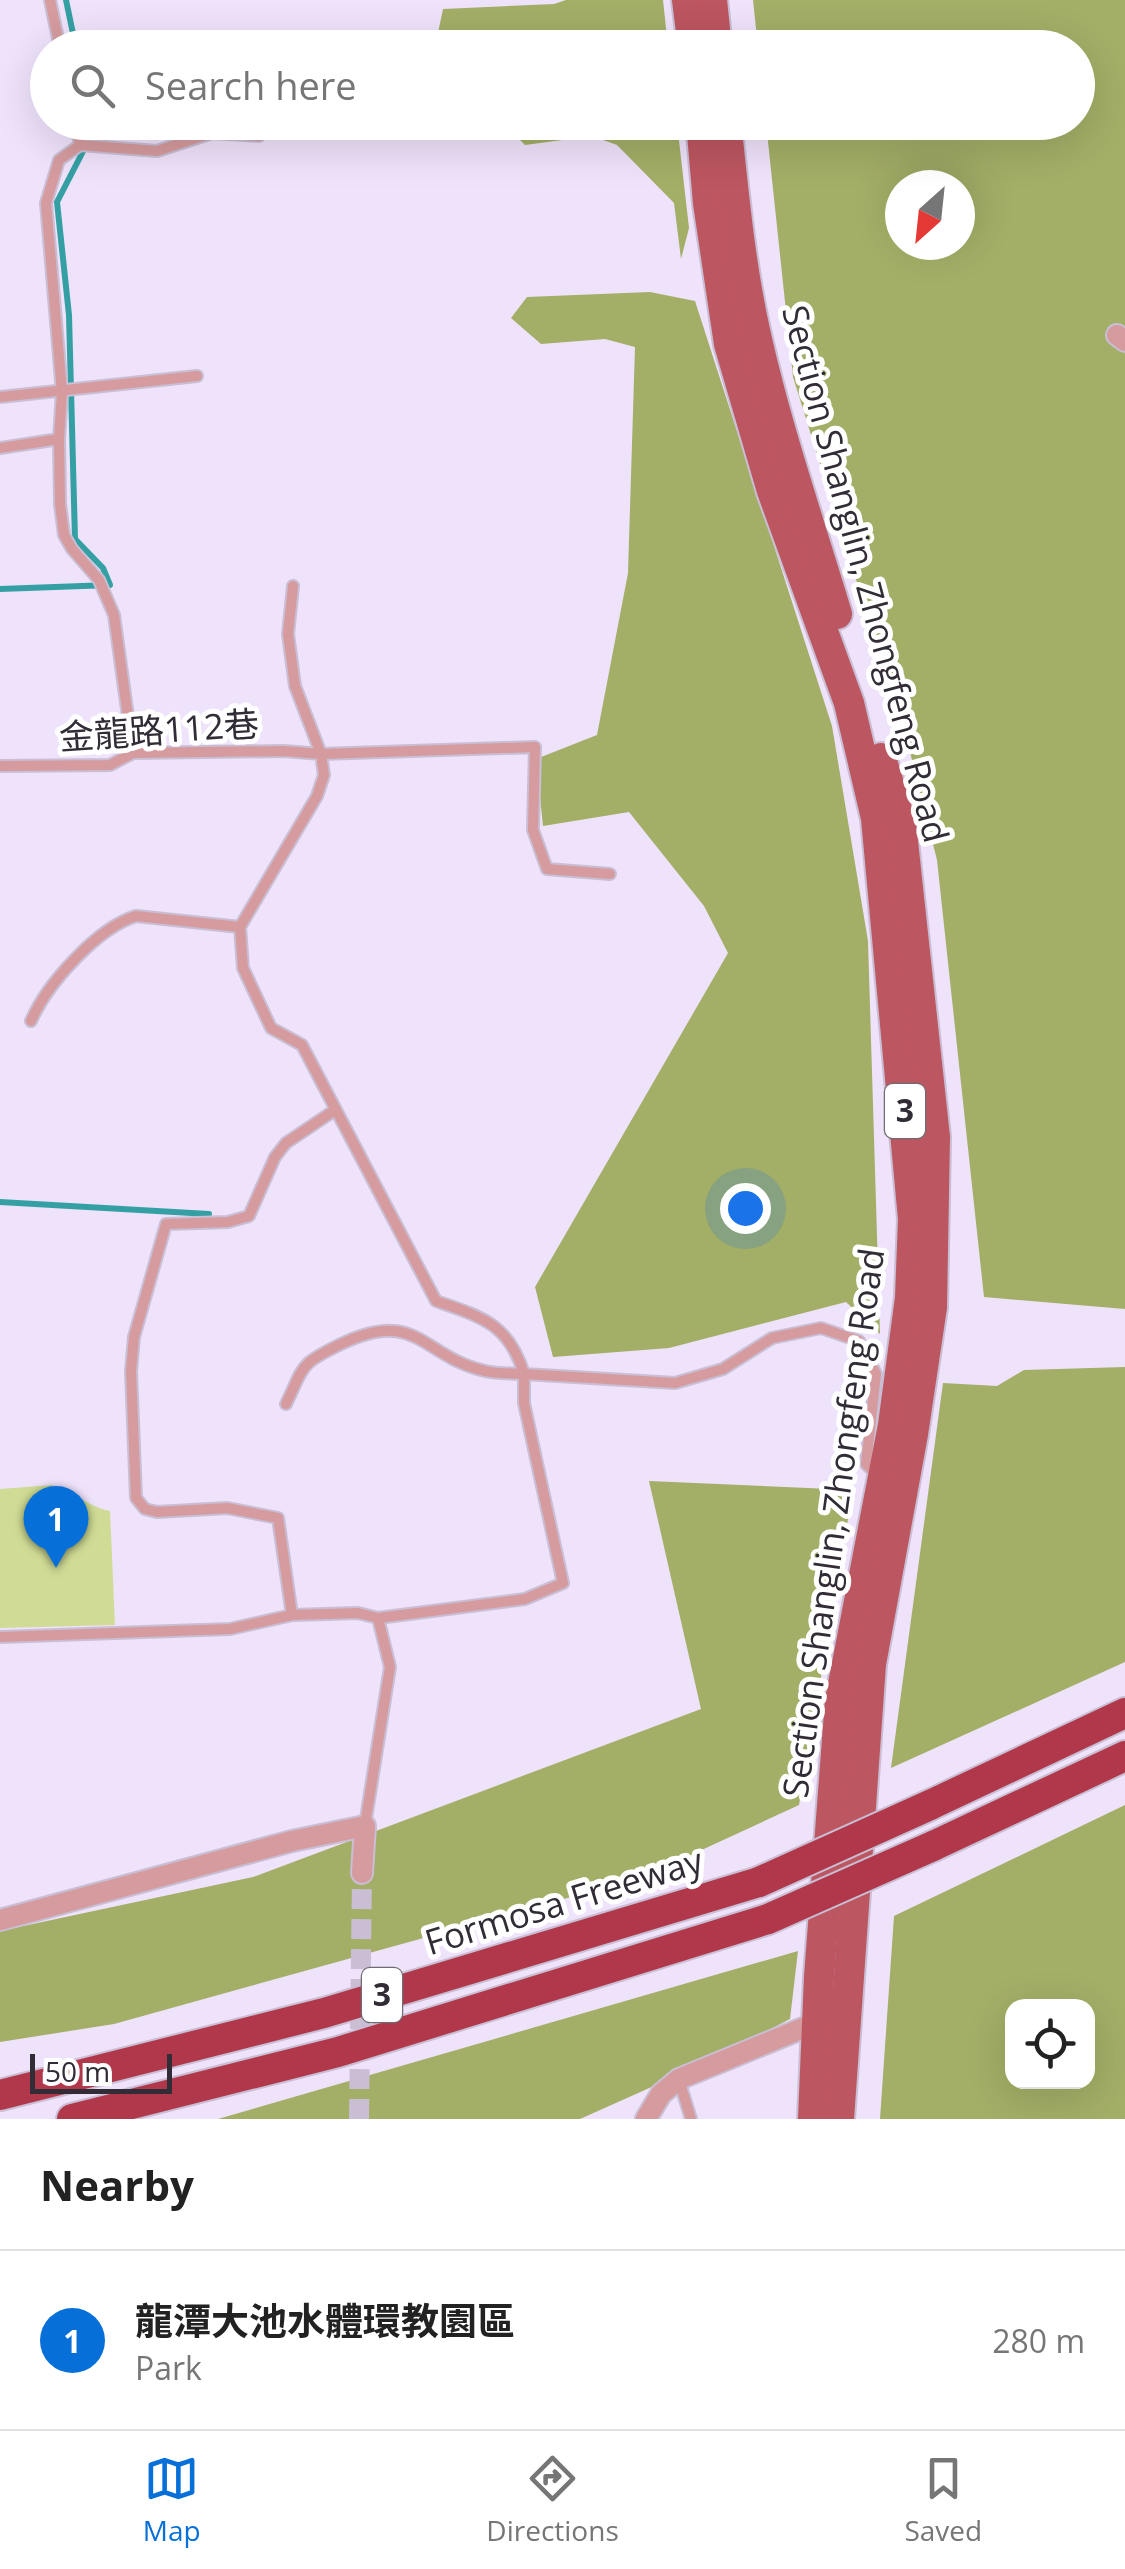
<!DOCTYPE html>
<html lang="en">
<head>
<meta charset="utf-8">
<style>
  :root { --surface:#fff; --page:#f2f2f2; --text:#222; --muted:#767676; --line:#e0e0e0; --accent:#0670d8 }
  body { margin:0; font-family:"Open Sans","Noto Sans TC",sans-serif; background:var(--page); color:var(--text) }
  .controls { position:absolute; right:30px; bottom:30px; display:grid; overflow:hidden; border-radius:20px; box-shadow:0 10px 40px #0002 }
  .controls button { width:90px; height:90px; display:grid; place-items:center; padding:0; border:0; border-bottom:2px solid var(--line); background:var(--surface); color:var(--text); font:50px sans-serif }
  .compass { position:absolute; left:885px; top:170px; width:90px; height:90px; border-radius:50%; background:var(--surface); box-shadow:0 10px 40px #0002; rotate:207deg }
  .scale { position:absolute; left:30px; bottom:25px; width:142px; box-sizing:border-box; padding-left:10px; border:5px solid #312c35; border-top:0; font-size:28px; line-height:35px; white-space:nowrap; color:#312c35; -webkit-text-stroke:8px #fff; paint-order:stroke }
  .you { position:absolute; left:745px; top:1208px; width:35px; height:35px; margin:-25px; border:8px solid #fff; border-radius:50%; background:#1a73e8; box-shadow:0 0 0 15px #1a73e833 }
  .badge { display:grid; place-items:center; width:65px; height:65px; border-radius:50%; background:var(--accent); color:#fff; font-size:32px; font-weight:700 }
  .pin { position:absolute; translate:-50% -82px; filter:drop-shadow(0 2px 5px #0008) }
  .pin::after { content:''; position:absolute; top:52px; width:35px; height:30px; background:inherit; clip-path:polygon(0 0,100% 0,50% 100%) }
  .list { margin:0; padding:0; list-style:none }
  h2 { display:flex; justify-content:space-between; align-items:center; height:130px; margin:0; padding:0 40px; font-size:42px }
  h2 small { font-size:32px; font-weight:400; color:var(--muted) }
  .list li { display:grid; grid-template-columns:65px 1fr auto; gap:30px; align-items:center; box-sizing:border-box; height:180px; padding:0 40px; border-top:2px solid var(--line) }
  .list b { display:block; font-size:38px; white-space:nowrap }
  .list p { margin:0; font-size:32px; white-space:nowrap; color:var(--muted) }
  .list em { font-size:32px; font-style:normal; color:var(--muted) }
  .icon { flex:none; width:55px; height:55px; fill:none; stroke:currentColor; stroke-width:2; stroke-linecap:round; stroke-linejoin:round }
  .map { position:relative; flex:none; width:1125px; height:2119px; overflow:hidden }
  .search { position:absolute; background:var(--surface); box-shadow:0 10px 40px #0002; left:30px; right:30px; top:30px; height:110px; display:flex; align-items:center; gap:25px; box-sizing:border-box; padding:0 35px; border-radius:55px; color:var(--muted); font-size:38px }
  .sheet { height:310px; background:var(--surface) }
  nav { display:flex; justify-content:space-around; align-items:center; box-sizing:border-box; height:140px; border-top:2px solid var(--line); background:var(--surface); font-size:28px; color:var(--muted) }
  nav a { display:grid; justify-items:center; gap:5px }
  nav .on { color:var(--accent) }
  .map>svg:first-child { display:block }
  .green { fill:#d0dc95 }
  .forest { fill:#a3ae67; fill-rule:evenodd }
  .lines { fill:none; stroke-linecap:round; stroke-linejoin:round }
  .stream { stroke:#34a0a4; stroke-width:6 }
  .minor-tunnel { stroke:#c9bed3; stroke-width:20; stroke-dasharray:20 10; stroke-linecap:butt }
  .service-casing { stroke:#c9bed3; stroke-width:14 }
  .minor-casing { stroke:#c9bed3; stroke-width:24 }
  .primary-casing { stroke:#c9bed3; stroke-width:34 }
  .motorway-casing { stroke:#c9bed3; stroke-width:34 }
  .service { stroke:#d59b9e; stroke-width:10 }
  .minor { stroke:#d59b9e; stroke-width:20 }
  .primary { stroke:#bc5660; stroke-width:30 }
  .motorway { stroke:#b1384a; stroke-width:30 }
  .motorway-bridge-casing { stroke:#c9bed3; stroke-width:34; stroke-linecap:butt }
  .motorway-bridge { stroke:#b1384a; stroke-width:30 }
  .labels { text-anchor:middle; stroke-width:10; stroke-linejoin:round; paint-order:stroke }
  .shield { fill:#fff; stroke:#6f6b72; stroke-width:2.5 }
  .shield-label { font-size:32px; font-weight:bold; fill:#312c35 }
  .street-label { font-size:35px; fill:#312c35; stroke:#fff }
</style>
</head>
<body>
<div class="map">
<svg width="1125" height="2119" viewBox="0 0 1125 2119">
  <rect width="100%" height="100%" fill="#efe2fb"/>
  <!-- green -->
  <path class="green" d="M 51,1485 C 75,1491 86,1506 110,1511 L 115,1625 L 0,1628 L 0,1489 Z"/>
  <!-- forest -->
  <g class="forest">
    <polygon points="566,0 663,0 668,47 435,47 443,9 554,4"/>
    <path d="M 753,0 L 1125,0 L 1125,1309 L 984,1297 L 937,860 L 911,756 L 793,377 L 766,123 L 1078,122 L 1078,48 L 758,47 ZM 900,185 L 960,185 L 960,245 L 900,245 Z"/>
    <polygon points="503,123 677,123 689,228 681,259 674,203 617,145 592,136 525,145"/>
    <polygon points="650,292 695,301 832,726 868,941 880,1334 846,1302 669,1348 553,1357 535,1287 728,953 704,906 629,812 543,826 536,759 597,735 628,573 635,347 605,339 541,344 511,318 527,297"/>
    <polygon points="1125,1367 1125,1662 891,1768 943,1383 997,1386 1024,1370"/>
    <polygon points="649,1481 853,1490 799,1805 643,1877 114,2024 0,2042 0,1931 253,1877 701,1709"/>
    <path d="M 1125,1805 L 1125,2119 L 880,2119 L 894,1916 ZM 1012,2006 L 1088,2006 L 1088,2082 L 1012,2082 Z"/>
    <polygon points="798,1951 790,2019 703,2064 580,2119 218,2119"/>
  </g>
  <g class="lines">
    <!-- stream -->
    <g class="stream">
      <polyline points="66,0 76,48"/>
      <polyline points="0,589 110,585 103,568 75,539 69,315 57,202 94,130 92,122"/>
      <polyline points="0,1202 209,1214"/>
    </g>
    <!-- minor-tunnel -->
    <polyline class="minor-tunnel" points="359,2119 362,1873"/>
    <!-- service casing -->
    <g class="service-casing">
      <g id="service">
        <polyline points="50,0 60,48"/>
        <polyline points="75,122 80,145 59,160 46,203 62,392 59,439 60,504 64,535 72,549 99,580 114,615 133,753"/>
        <polyline points="80,145 157,151 212,133 259,136"/>
        <polyline points="0,397 197,376"/>
        <polyline points="0,448 59,439"/>
        <polyline points="293,586 288,634 295,686 321,754 535,747 533,830 547,869 610,874"/>
        <path d="M 0,766 L 110,765 L 133,753 L 284,751 L 321,754 L 324,775 L 317,796 L 240,927 L 243,968 L 271,1028 L 302,1045 L 436,1301 C 482,1317 509,1324 524,1374 L 675,1383 L 723,1369 L 772,1338 L 821,1328 L 859,1341 L 876,1374 L 866,1464 L 876,1474"/>
        <path d="M 31,1021 C 47,984 97,928 136,916 L 240,927"/>
        <polyline points="292,1615 278,1518 227,1508 157,1512 145,1509 136,1498 131,1371 134,1337 166,1224 228,1222 249,1216 275,1157 286,1143 335,1110"/>
        <path d="M 0,1637 L 230,1629 L 292,1615 L 358,1613 L 378,1618 L 525,1599 L 563,1583 L 524,1403 L 524,1374 C 511,1373 497,1374 485,1371 C 422,1357 418,1307 341,1344 C 300,1364 305,1364 286,1404"/>
        <polyline points="365,1825 390,1667 378,1618"/>
        <polyline points="679,2080 691,2119"/>
      </g>
    </g>
    <!-- minor casing -->
    <g class="minor-casing">
      <g id="minor">
        <polyline points="1117,335 1125,341"/>
        <polyline points="0,1920 292,1841 365,1826 362,1873"/>
        <polyline points="646,2119 661,2094 679,2079 818,2022"/>
      </g>
    </g>
    <!-- primary casing -->
    <g class="primary-casing">
      <g id="primary">
        <polyline points="687,0 693,48"/>
        <polyline points="712,0 717,48"/>
        <polyline points="701,122 708,203 729,344 772,491 849,703 876,818 913,1219 910,1298 893,1425 840,1700 819,1977 813,2119"/>
        <path d="M 726,122 C 734,193 740,265 756,335 C 777,429 809,521 837,614"/>
        <polyline points="839,2119 871,1664 913,1434 932,1307 935,1137 901,823 881,758"/>
      </g>
    </g>
    <!-- motorway casing -->
    <g class="motorway-casing">
      <g id="motorway">
        <polyline points="930,1805 1125,1713"/>
        <polyline points="933,1846 1125,1756"/>
        <polyline points="0,2095 324,2013 759,1882"/>
        <polyline points="72,2119 338,2052 768,1919"/>
      </g>
    </g>
    <!-- service -->
    <use href="#service" class="service"/>
    <!-- minor -->
    <use href="#minor" class="minor"/>
    <!-- primary -->
    <use href="#primary" class="primary"/>
    <!-- motorway -->
    <use href="#motorway" class="motorway"/>
    <!-- motorway-bridge casing -->
    <g class="motorway-bridge-casing">
      <g id="motorway-bridge">
        <polyline points="759,1882 930,1805"/>
        <polyline points="768,1919 933,1846"/>
      </g>
    </g>
    <!-- motorway-bridge -->
    <use href="#motorway-bridge" class="motorway-bridge"/>
  </g>
  <g class="labels">
    <!-- shield labels -->
    <g class="shield">
      <rect x="885" y="1084" width="40" height="54" rx="8"/>
      <rect x="362" y="1968" width="40" height="54" rx="8"/>
    </g>
    <g class="shield-label">
      <text x="905" y="1122">3</text>
      <text x="382" y="2006">3</text>
    </g>
    <!-- street labels -->
    <g class="street-label">
      <text transform="translate(865 574) rotate(75)" y="12">Section Shanglin, Zhongfeng Road</text>
      <text transform="translate(159 731) rotate(-4)" y="12">金龍路112巷</text>
      <text transform="translate(834 1523) rotate(-82)" y="12">Section Shanglin, Zhongfeng Road</text>
      <text transform="translate(564 1902) rotate(-17)" y="12">Formosa Freeway</text>
    </g>
  </g>
</svg>
<div class="controls">
<button><svg class="icon" aria-label="locate" viewBox="0 0 24 24"><circle cx="12" cy="12" r="6"/><path d="M12 2v4M12 18v4M2 12h4M18 12h4"/></svg></button>
</div>
<svg class="compass" viewBox="-18 -18 36 36"><path d="M0-13l5 13h-10z" fill="#e53935"/><path d="M0 13l5-13h-10z" fill="#767676"/></svg>
<div class="scale">50 m</div>
<div class="you"></div>
<div class="pin badge" style="left:56px;top:1568px">1</div>
<div class="search"><svg class="icon" aria-label="search" viewBox="0 0 24 24"><circle cx="10" cy="10" r="6"/><path d="M15 15l6 6"/></svg>Search here</div>
</div>
<section class="sheet">
<h2>Nearby<small></small></h2>
<ul class="list">
<li><span class="badge">1</span><div><b>龍潭大池水體環教園區</b><p>Park</p></div><em>280 m</em></li>
</ul>
</section>
<nav>
<a class="on"><svg class="icon" aria-label="map" viewBox="0 0 24 24"><path d="M3 6l6-2 6 2 6-2v14l-6 2-6-2-6 2zM9 4v14M15 6v14"/></svg>Map</a>
<a><svg class="icon" aria-label="directions" viewBox="0 0 24 24"><path d="M12 3l9 9-9 9-9-9zM9 14v-3h6M13 9l2 2-2 2"/></svg>Directions</a>
<a><svg class="icon" aria-label="saved" viewBox="0 0 24 24"><path d="M7 4h10v16l-5-4-5 4z"/></svg>Saved</a>
</nav>
</body>
</html>
